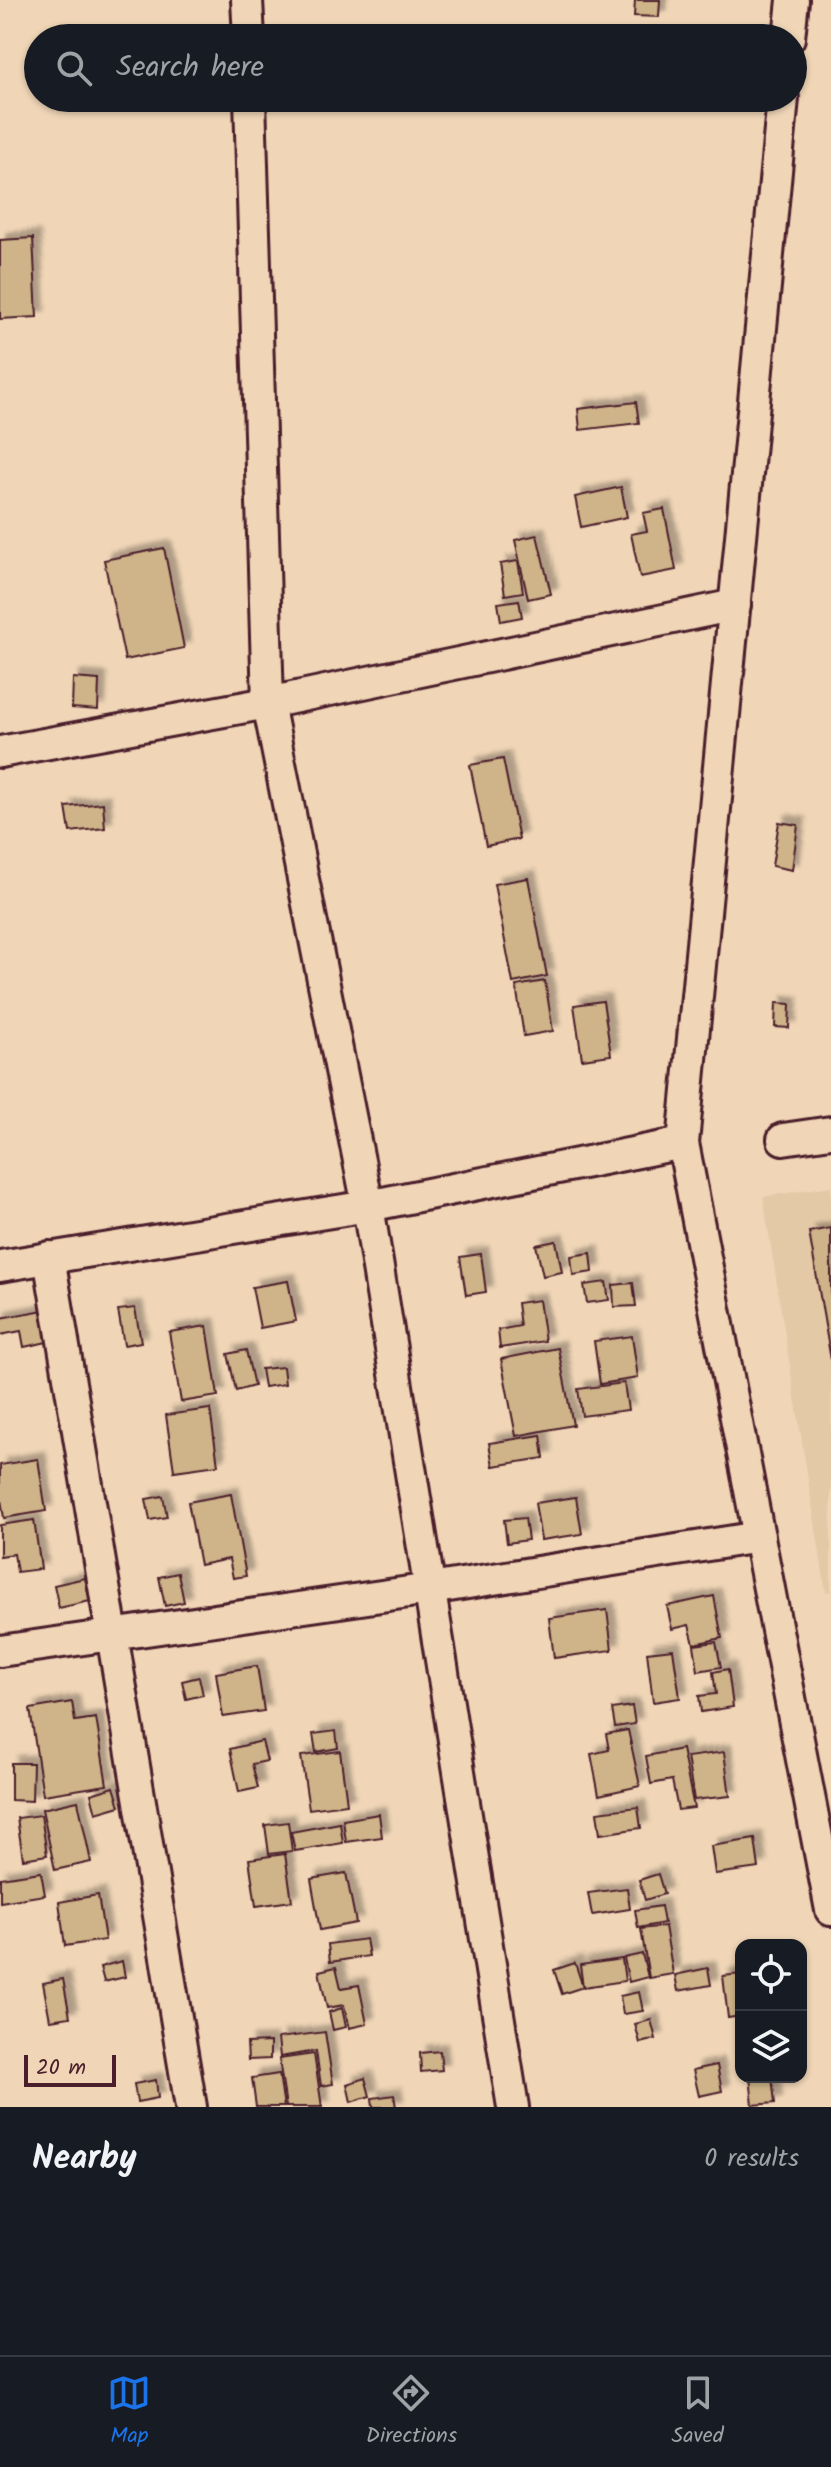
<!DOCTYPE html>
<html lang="en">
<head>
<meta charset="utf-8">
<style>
  :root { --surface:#171b24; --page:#20242c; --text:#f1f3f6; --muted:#9ea1a6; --line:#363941; --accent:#1a73e8 }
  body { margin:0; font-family:Kalam,sans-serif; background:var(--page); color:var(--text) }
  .controls { position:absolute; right:24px; bottom:24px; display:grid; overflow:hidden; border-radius:16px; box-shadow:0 2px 6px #0004 }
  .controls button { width:72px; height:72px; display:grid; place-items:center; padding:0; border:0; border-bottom:2px solid var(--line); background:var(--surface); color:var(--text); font:40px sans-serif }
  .scale { position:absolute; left:24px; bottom:20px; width:92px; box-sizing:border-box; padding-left:8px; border:4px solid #4a1f2b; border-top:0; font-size:22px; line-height:28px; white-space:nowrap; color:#4a1f2b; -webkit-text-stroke:6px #f0d6b7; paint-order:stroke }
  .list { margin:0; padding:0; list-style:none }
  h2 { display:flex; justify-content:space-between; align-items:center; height:104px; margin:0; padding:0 32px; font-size:34px }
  h2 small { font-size:26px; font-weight:400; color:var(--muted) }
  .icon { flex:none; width:44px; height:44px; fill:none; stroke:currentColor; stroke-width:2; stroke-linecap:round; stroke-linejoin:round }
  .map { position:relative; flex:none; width:831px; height:2107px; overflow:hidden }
  .search { position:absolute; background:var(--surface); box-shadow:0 2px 6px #0004; left:24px; right:24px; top:24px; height:88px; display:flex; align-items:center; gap:20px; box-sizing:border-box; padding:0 28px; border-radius:44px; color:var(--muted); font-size:30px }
  .sheet { height:248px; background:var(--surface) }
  nav { display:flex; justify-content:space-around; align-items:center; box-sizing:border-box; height:112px; border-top:2px solid var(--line); background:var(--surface); font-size:22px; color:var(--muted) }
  nav a { display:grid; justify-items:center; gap:4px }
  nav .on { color:var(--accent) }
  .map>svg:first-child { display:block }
  .built { fill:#e3c9a6 }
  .building { fill:#ceb488; stroke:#4a1f2b; stroke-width:2; filter:url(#shadow) }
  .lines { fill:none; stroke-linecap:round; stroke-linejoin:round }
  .minor-casing { stroke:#4a1f2b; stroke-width:36 }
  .minor { stroke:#f0d6b7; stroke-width:30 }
</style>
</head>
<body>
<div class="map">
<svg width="831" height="2107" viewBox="0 0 831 2107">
  <defs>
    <filter id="shadow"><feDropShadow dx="7" dy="-7" stdDeviation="2" flood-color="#0004"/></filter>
  </defs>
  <rect width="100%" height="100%" fill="#f0d6b7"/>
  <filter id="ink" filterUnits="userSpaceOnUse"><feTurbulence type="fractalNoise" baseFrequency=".0125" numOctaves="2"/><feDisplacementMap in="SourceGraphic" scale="16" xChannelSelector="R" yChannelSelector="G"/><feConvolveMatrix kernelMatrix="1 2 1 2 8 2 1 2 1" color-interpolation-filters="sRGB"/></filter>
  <g filter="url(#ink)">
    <!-- built -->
    <polygon class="built" points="831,1186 831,1591 826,1592 763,1197"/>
    <!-- building -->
    <g class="building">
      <polygon points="635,0 660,0 659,17 634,16"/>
      <polygon points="33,238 37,317 0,319 0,240"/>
      <polygon points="636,402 639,423 580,430 578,409"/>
      <polygon points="621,487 627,517 581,527 575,497"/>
      <polygon points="664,509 676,570 640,577 631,534 647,531 643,513"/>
      <polygon points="537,535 551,594 528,599 515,540"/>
      <polygon points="164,548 184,648 125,660 104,560"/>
      <polygon points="518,561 523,592 505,595 500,564"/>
      <polygon points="519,600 522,617 501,621 498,603"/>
      <polygon points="73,678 99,680 98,710 72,708"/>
      <polygon points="503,759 519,839 486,846 470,765"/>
      <polygon points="103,803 105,828 70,832 66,807"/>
      <polygon points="779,822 798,825 792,870 772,866"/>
      <polygon points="528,878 547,976 513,983 494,884"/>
      <polygon points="545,981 553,1031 524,1036 516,986"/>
      <polygon points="603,1001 611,1055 582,1059 574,1005"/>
      <polygon points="776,1003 790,1004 789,1028 775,1027"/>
      <polygon points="831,1228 831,1360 809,1232"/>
      <polygon points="556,1241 562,1272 543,1276 536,1245"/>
      <polygon points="591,1253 593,1272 573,1275 571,1256"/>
      <polygon points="481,1254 486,1292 466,1295 460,1257"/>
      <polygon points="288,1281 296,1321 260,1328 252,1287"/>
      <polygon points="606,1282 609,1300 587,1303 584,1285"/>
      <polygon points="633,1283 636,1306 614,1307 613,1285"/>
      <polygon points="539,1300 545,1341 500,1348 498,1330 520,1326 517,1303"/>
      <polygon points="55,1308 61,1339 24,1347 21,1331 0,1335 0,1318"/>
      <polygon points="135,1308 141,1342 124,1345 118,1310"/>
      <polygon points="207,1326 218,1396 181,1402 169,1332"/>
      <polygon points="632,1336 638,1378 600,1384 594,1341"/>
      <polygon points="558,1348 573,1425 516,1436 501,1359"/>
      <polygon points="246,1350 254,1386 236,1391 228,1354"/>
      <polygon points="283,1367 285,1384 264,1387 261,1369"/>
      <polygon points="624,1383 628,1410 582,1416 578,1389"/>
      <polygon points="210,1409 218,1465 174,1471 166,1415"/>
      <polygon points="541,1435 544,1458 493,1466 489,1443"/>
      <polygon points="38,1459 46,1511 4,1518 0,1493 0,1465"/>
      <polygon points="231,1494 246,1576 233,1578 229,1559 200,1565 188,1502"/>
      <polygon points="163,1496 167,1517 150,1520 146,1499"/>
      <polygon points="576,1497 582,1534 541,1540 535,1503"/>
      <polygon points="525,1518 528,1540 507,1543 504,1520"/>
      <polygon points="34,1520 41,1569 17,1572 14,1554 0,1556 0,1525"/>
      <polygon points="178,1573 184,1602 165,1606 159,1577"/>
      <polygon points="85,1578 90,1601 59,1608 54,1585"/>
      <polygon points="714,1596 722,1638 694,1644 689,1625 672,1629 667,1606"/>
      <polygon points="607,1610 612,1650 554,1658 549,1618"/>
      <polygon points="716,1642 721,1667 698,1671 694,1645"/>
      <polygon points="673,1649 680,1698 653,1702 647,1652"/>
      <polygon points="257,1666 264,1711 223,1717 216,1673"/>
      <polygon points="728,1669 733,1707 701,1712 699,1696 716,1694 713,1672"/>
      <polygon points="199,1677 203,1695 186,1699 182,1681"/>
      <polygon points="72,1702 75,1721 96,1718 107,1785 43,1795 30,1709"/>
      <polygon points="632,1706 635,1724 615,1727 612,1709"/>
      <polygon points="628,1730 640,1786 599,1795 591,1754 609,1750 606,1734"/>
      <polygon points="336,1731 338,1748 316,1752 313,1734"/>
      <polygon points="262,1741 267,1761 252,1764 258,1788 239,1792 230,1749"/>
      <polygon points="682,1749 694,1808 678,1810 672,1780 651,1784 646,1756"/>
      <polygon points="340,1751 347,1804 309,1809 301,1756"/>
      <polygon points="724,1752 730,1796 694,1800 687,1757"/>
      <polygon points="11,1763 33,1763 32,1801 11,1800"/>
      <polygon points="114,1787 120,1806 96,1813 91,1794"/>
      <polygon points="78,1801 91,1862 55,1870 42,1809"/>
      <polygon points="638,1807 641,1828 600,1834 597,1812"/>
      <polygon points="379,1814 382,1837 346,1842 343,1820"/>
      <polygon points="41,1815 47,1855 23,1859 17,1818"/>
      <polygon points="288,1822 292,1851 269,1854 265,1825"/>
      <polygon points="340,1823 343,1843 295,1851 291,1832"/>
      <polygon points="755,1839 759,1868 715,1874 711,1846"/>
      <polygon points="285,1854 292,1901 256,1906 249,1859"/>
      <polygon points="41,1872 45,1895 0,1902 0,1878"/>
      <polygon points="346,1873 356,1923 320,1930 311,1879"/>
      <polygon points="658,1874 664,1894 645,1900 639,1880"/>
      <polygon points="627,1888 630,1909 592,1915 588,1893"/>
      <polygon points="98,1895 105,1940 65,1946 59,1902"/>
      <polygon points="661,1906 664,1923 638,1928 635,1910"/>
      <polygon points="665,1926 673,1974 649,1978 641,1929"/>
      <polygon points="366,1939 369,1956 330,1962 328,1944"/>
      <polygon points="642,1954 648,1977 629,1982 624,1958"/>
      <polygon points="622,1959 625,1981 583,1987 580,1965"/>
      <polygon points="122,1961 125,1977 104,1982 100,1967"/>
      <polygon points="575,1963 583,1987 562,1994 554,1970"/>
      <polygon points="336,1967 341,1988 359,1985 367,2024 349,2028 344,2005 327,2008 319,1971"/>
      <polygon points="708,1968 711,1985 678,1991 675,1975"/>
      <polygon points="741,1974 741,2016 728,2018 723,1976"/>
      <polygon points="63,1979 70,2017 50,2020 43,1983"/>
      <polygon points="639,1992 643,2011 623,2014 620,1996"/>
      <polygon points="342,2008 346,2027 333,2030 329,2012"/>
      <polygon points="651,2020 656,2039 640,2043 635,2024"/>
      <polygon points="325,2032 333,2084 321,2086 316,2051 280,2057 278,2038"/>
      <polygon points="270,2042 270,2059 248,2060 247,2043"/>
      <polygon points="440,2051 442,2070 421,2072 420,2053"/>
      <polygon points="314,2054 322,2107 286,2107 279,2059"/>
      <polygon points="717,2065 722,2091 699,2096 693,2070"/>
      <polygon points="279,2074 284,2107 256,2107 252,2078"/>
      <polygon points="750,2077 772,2077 775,2103 753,2105"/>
      <polygon points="365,2078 370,2096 351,2102 347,2084"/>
      <polygon points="156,2080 158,2098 137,2102 134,2084"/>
      <polygon points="394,2095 396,2107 373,2107 372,2098"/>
    </g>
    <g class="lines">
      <!-- minor casing -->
      <g class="minor-casing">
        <g id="minor">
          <polyline points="247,0 249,38"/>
          <polyline points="789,38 793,0"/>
          <polyline points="250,98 268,703 368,1206 513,2107"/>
          <polyline points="783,98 683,1143 831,1910"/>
          <polyline points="0,752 268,703 735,605"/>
          <polyline points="783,1139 831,1132"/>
          <polyline points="49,1257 191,2107"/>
          <polyline points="0,1266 368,1206 683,1143"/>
          <polyline points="0,1651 430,1589 759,1537"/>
        </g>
      </g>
      <!-- minor -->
      <use href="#minor" class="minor"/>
    </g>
  </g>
</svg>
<div class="controls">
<button><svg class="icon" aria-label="locate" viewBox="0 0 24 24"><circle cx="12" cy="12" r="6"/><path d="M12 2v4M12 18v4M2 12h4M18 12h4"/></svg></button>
<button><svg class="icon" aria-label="layers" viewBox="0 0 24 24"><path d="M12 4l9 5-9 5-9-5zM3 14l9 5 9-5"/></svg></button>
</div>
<div class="scale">20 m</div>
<div class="search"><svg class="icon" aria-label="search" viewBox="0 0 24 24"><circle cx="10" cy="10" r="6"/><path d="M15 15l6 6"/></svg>Search here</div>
</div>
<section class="sheet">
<h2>Nearby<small>0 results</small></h2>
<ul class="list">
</ul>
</section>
<nav>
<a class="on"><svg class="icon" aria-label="map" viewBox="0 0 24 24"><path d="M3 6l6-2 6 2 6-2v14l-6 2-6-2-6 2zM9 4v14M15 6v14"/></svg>Map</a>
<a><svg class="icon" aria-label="directions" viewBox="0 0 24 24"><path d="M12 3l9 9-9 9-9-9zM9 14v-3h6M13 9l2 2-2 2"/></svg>Directions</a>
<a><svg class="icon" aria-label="saved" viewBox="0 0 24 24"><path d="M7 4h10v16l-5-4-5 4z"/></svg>Saved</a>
</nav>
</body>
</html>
